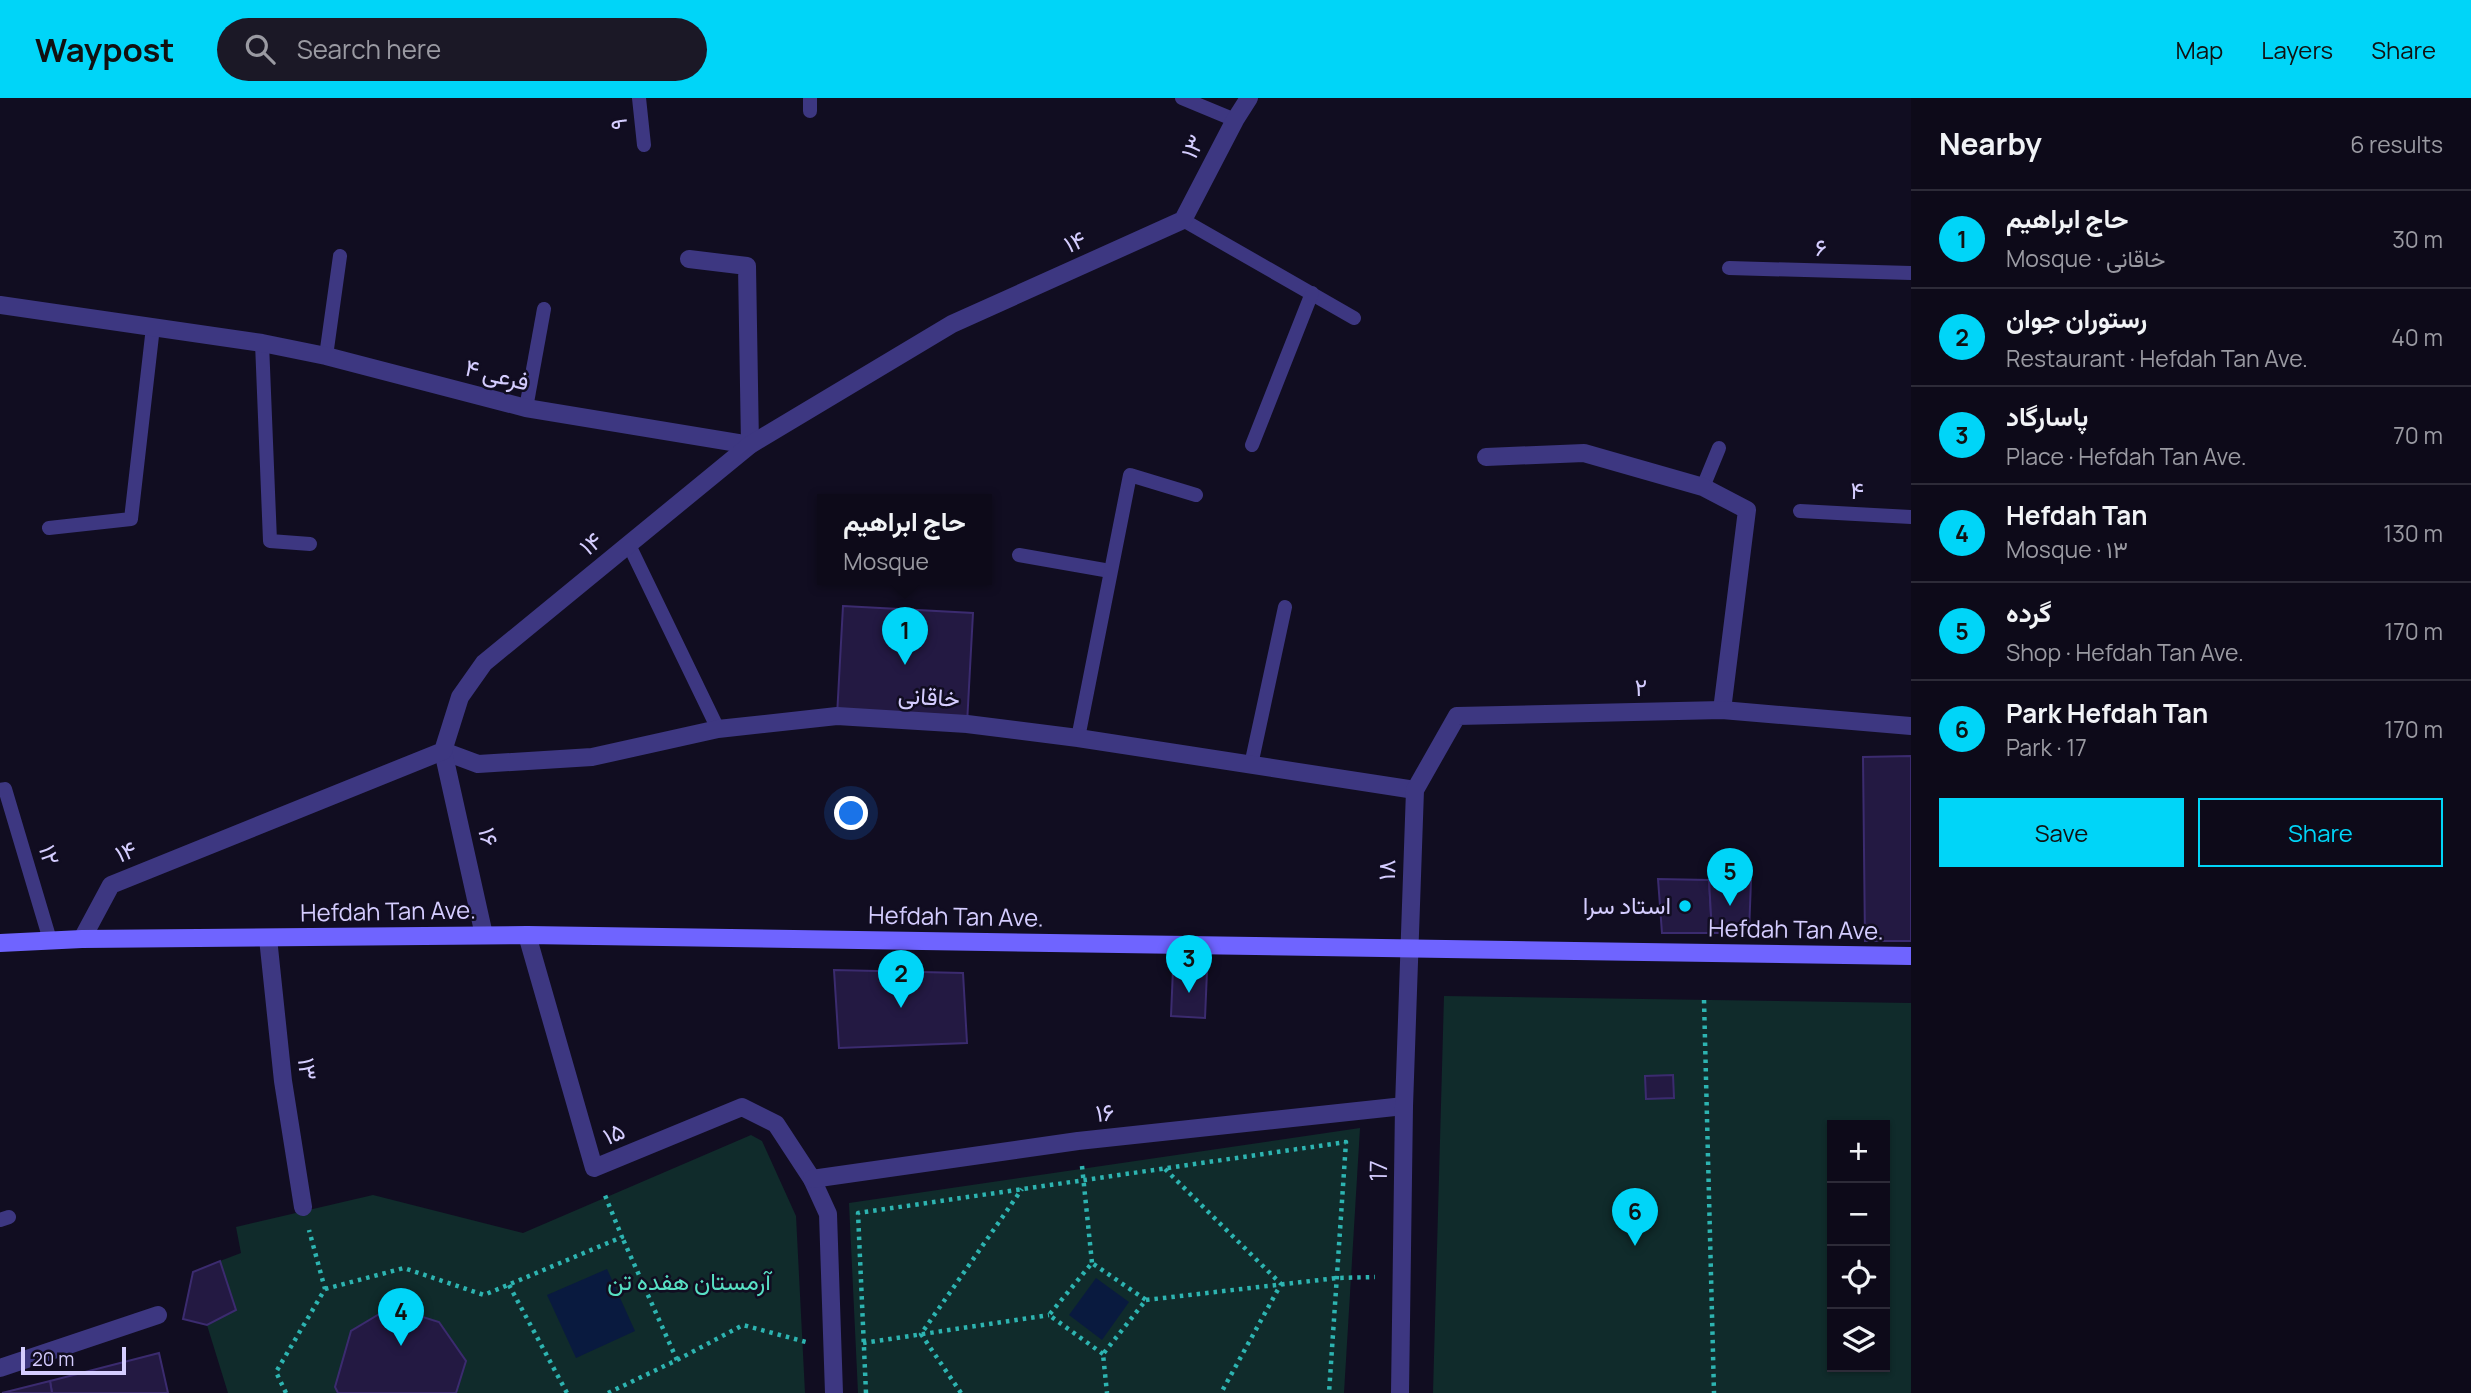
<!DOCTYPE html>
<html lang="en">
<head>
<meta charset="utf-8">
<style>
  :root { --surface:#0d0a19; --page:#1b1826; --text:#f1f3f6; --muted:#9a9aa2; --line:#2d2b38; --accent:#00d5f8 }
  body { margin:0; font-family:Manrope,Vazirmatn,sans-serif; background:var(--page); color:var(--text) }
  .controls { position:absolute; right:21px; bottom:21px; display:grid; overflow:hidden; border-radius:0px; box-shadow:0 2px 5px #0004 }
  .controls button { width:63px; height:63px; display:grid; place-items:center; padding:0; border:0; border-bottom:2px solid var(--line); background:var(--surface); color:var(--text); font:35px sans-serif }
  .scale { position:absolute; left:21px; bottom:18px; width:105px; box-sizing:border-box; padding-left:7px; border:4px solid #d5cdff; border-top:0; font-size:19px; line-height:24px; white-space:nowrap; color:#d5cdff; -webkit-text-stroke:5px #110d21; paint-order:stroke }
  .you { position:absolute; left:852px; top:716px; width:24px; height:24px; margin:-18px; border:5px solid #fff; border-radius:50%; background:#1a73e8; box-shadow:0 0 0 10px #1a73e833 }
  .badge { display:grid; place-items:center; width:46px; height:46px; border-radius:50%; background:var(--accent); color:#111; font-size:23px; font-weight:700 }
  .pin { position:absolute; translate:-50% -58px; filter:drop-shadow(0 2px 4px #0008) }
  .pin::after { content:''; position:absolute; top:37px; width:24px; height:21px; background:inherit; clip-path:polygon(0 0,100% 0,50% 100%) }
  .popup { position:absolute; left:817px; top:396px; width:175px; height:91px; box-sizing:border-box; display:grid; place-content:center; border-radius:0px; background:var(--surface); filter:drop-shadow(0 2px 5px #0005); font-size:23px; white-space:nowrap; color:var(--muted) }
  .popup b { font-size:26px; color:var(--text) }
  .popup::after { content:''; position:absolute; left:50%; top:100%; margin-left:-14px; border:14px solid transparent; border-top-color:var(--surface) }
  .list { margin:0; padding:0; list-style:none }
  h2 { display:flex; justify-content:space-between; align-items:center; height:91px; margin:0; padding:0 28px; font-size:30px }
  h2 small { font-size:23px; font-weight:400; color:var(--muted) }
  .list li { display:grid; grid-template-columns:46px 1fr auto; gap:21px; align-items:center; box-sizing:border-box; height:98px; padding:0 28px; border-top:2px solid var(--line) }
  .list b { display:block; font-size:26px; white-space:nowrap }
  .list p { margin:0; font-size:23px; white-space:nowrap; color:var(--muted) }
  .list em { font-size:23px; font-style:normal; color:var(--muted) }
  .actions { display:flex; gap:14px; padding:21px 28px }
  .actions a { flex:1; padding:16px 0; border:2px solid var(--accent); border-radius:0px; text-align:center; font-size:24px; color:var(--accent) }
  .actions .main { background:var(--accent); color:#111 }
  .icon { flex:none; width:38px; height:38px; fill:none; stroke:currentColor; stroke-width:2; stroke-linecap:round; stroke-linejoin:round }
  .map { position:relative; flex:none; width:1911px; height:1295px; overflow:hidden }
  header { display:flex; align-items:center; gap:42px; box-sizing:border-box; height:98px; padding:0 35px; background:var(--accent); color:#111 }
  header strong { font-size:33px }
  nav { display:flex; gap:38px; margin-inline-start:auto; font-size:24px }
  .search { width:490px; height:63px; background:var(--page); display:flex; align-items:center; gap:18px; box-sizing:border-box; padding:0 24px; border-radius:38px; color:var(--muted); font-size:26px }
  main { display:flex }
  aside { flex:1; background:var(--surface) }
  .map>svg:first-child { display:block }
  .green { fill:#102b2b; fill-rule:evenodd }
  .water { fill:#091a3f }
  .building { fill:#231942; stroke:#3b2b6f; stroke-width:2 }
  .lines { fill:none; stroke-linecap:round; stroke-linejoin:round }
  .path { stroke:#2db4b1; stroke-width:4.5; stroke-dasharray:3.5 5; stroke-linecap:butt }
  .lane { stroke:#3d3781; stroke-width:14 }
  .street { stroke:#3d3781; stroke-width:18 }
  .secondary { stroke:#6f64ff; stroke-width:18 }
  .poi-dot { fill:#00d5f8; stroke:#110d21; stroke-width:2.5 }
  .labels { text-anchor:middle; stroke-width:5; stroke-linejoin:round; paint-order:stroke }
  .street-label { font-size:24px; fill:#d5cdff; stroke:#110d21 }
  .poi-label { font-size:24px; fill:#d5cdff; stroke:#110d21; text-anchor:end }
  .park-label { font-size:24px; fill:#58e0c4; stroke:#110d21 }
</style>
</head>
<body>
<header>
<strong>Waypost</strong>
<div class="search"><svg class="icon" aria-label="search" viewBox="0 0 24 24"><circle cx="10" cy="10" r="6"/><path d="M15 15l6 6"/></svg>Search here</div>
<nav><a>Map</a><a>Layers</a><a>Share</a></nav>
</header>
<main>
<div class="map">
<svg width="1911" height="1295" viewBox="0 0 1911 1295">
  <rect width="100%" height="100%" fill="#110d21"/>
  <!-- green -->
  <g class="green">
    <path d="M 1444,898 L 1911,905 L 1911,1295 L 1433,1295 ZM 1832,1027 L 1885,1027 L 1885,1269 L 1832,1269 Z"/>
    <polygon points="1360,1030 1344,1295 858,1295 849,1105"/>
    <polygon points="751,1037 762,1043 796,1118 805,1295 228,1295 207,1227 220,1163 241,1155 236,1129 373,1097 523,1135"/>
  </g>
  <!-- water -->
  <g class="water">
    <polygon points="607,1171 635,1233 576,1260 547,1197"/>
    <polygon points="1096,1180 1129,1204 1102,1242 1069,1217"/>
  </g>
  <!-- building -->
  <g class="building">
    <polygon points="843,508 973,515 967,626 837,618"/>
    <polygon points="1911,658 1911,843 1865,843 1863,659"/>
    <polygon points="1658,781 1709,782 1712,835 1662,835"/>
    <polygon points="1709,782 1751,782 1749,835 1712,835"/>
    <polygon points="1173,871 1207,873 1205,920 1171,918"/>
    <polygon points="834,872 963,875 967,945 839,950"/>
    <polygon points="1673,977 1674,1000 1646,1001 1645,978"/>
    <polygon points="220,1163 236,1212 207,1227 183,1221 193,1174"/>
    <polygon points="391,1209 439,1224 466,1263 456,1295 338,1295 335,1289 351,1233"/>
    <polygon points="159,1255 168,1295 52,1295 50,1283"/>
    <polygon points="50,1283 52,1295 2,1295"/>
  </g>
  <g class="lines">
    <!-- path -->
    <g class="path">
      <polyline points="1704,902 1714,1295"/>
      <polyline points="1082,1068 1092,1165"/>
      <polyline points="1165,1071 1281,1186 1221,1295"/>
      <polyline points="509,1187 567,1295"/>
      <polyline points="325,1191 404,1170 484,1197 622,1139 604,1095"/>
      <polyline points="1146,1202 1337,1180 1375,1179"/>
      <polyline points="863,1245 1049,1217"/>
      <polyline points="1103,1256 1049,1217 1092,1165 1146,1202 1103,1256 1107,1295"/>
      <polyline points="677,1262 743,1227 806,1244"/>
      <polyline points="286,1295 276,1274 325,1191 309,1132"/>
      <polyline points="608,1295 677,1262 622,1139"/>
      <polyline points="866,1295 858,1115 1346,1044 1329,1295"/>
      <polyline points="961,1295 921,1236 1022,1091"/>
    </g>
    <!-- lane -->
    <g class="lane">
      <polyline points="639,0 644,47"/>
      <polyline points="810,0 810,13"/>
      <polyline points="1182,0 1235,22"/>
      <polyline points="1183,122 1354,220"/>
      <polyline points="1729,170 1911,175"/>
      <polyline points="262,245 270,443 310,446"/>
      <polyline points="326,258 340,158"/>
      <polyline points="526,310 544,211"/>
      <polyline points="1252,347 1312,195"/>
      <polyline points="1703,389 1719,350"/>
      <polyline points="1800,413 1911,419"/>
      <polyline points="49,430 131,421 153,229"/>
      <polyline points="629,447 718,631"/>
      <polyline points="1019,457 1110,473"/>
      <polyline points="1078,640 1130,377 1196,397"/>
      <polyline points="1251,667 1285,509"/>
      <polyline points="0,692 5,691 50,842"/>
      <polyline points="0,1122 9,1119"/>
    </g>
    <!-- street -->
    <g class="street">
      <polyline points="0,207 262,245 326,258 526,310 750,347 747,168 689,161"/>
      <polyline points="1486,359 1584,355 1703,389 1747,412 1722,612"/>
      <polyline points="443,653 478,666 592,659 718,631 837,618 967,626 1078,640 1415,692"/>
      <polyline points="443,653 484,837"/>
      <polyline points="527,837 594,1070 742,1009 776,1026 812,1081 828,1116 834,1295"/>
      <polyline points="268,840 283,983 303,1109"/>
      <polyline points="82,841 111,787 443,653 460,599 484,565 750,347 952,226 1183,122 1235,22 1249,0"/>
      <polyline points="812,1081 1078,1043 1404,1008"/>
      <polyline points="0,1270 158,1217"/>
      <polyline points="1400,1295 1404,1008 1415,692 1457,618 1722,612 1911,628"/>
    </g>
    <!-- secondary -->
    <polyline class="secondary" points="0,845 82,841 527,837 1911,858"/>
  </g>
  <!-- markers -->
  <circle class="poi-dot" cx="1685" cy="808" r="7"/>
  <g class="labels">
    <!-- street labels -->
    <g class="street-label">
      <text transform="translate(619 26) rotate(-97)" y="8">۹</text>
      <text transform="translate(1193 49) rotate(-63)" y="8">۱۳</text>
      <text transform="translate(1075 144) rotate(-24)" y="8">۱۴</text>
      <text transform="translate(1821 150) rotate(1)" y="8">۶</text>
      <text transform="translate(497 277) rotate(14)" y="8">فرعی ۴</text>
      <text transform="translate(1857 393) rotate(3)" y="8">۴</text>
      <text transform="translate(591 446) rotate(-39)" y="8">۱۴</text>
      <text transform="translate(1641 590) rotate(-1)" y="8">۲</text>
      <text transform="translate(929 599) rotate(4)" y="8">خاقانی</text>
      <text transform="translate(488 739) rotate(77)" y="8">۱۶</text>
      <text transform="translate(126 754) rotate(-22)" y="8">۱۴</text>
      <text transform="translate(49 757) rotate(73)" y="8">۱۲</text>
      <text transform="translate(1387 772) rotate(-90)" y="8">۱۸</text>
      <text transform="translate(388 814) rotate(-1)" y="8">Hefdah Tan Ave.</text>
      <text transform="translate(956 819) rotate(1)" y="8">Hefdah Tan Ave.</text>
      <text transform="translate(1796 832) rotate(1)" y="8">Hefdah Tan Ave.</text>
      <text transform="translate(307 971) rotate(83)" y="8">۱۳</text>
      <text transform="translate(1105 1015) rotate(-6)" y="8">۱۶</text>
      <text transform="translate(614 1036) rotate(-23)" y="8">۱۵</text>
      <text transform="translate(1379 1073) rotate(-89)" y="8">17</text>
    </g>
    <!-- poi labels -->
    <g class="poi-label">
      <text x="1671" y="816">استاد سرا</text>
    </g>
    <!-- park labels -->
    <g class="park-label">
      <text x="689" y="1192">آرمستان هفده تن</text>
    </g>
  </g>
</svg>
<div class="controls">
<button>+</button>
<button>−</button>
<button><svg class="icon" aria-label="locate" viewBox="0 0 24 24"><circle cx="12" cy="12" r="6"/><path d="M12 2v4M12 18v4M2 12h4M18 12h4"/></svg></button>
<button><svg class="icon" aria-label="layers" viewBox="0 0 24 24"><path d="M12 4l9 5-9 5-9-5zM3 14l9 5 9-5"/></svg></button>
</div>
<div class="scale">20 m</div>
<div class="you"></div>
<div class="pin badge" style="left:905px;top:567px">1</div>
<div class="popup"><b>حاج ابراهیم</b>Mosque</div>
<div class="pin badge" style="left:901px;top:910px">2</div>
<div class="pin badge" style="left:1189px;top:895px">3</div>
<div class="pin badge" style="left:401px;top:1248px">4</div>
<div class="pin badge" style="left:1730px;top:808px">5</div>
<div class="pin badge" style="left:1635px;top:1148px">6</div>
</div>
<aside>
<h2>Nearby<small>6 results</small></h2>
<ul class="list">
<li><span class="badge">1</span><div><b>حاج ابراهیم</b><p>Mosque · خاقانی</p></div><em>30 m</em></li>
<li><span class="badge">2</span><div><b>رستوران جوان</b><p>Restaurant · Hefdah Tan Ave.</p></div><em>40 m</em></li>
<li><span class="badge">3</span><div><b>پاسارگاد</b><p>Place · Hefdah Tan Ave.</p></div><em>70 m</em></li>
<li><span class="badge">4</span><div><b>Hefdah Tan</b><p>Mosque · ۱۳</p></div><em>130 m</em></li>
<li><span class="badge">5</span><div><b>گرده</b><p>Shop · Hefdah Tan Ave.</p></div><em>170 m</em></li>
<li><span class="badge">6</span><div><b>Park Hefdah Tan</b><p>Park · 17</p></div><em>170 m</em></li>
</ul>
<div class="actions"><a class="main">Save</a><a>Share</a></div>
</aside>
</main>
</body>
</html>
